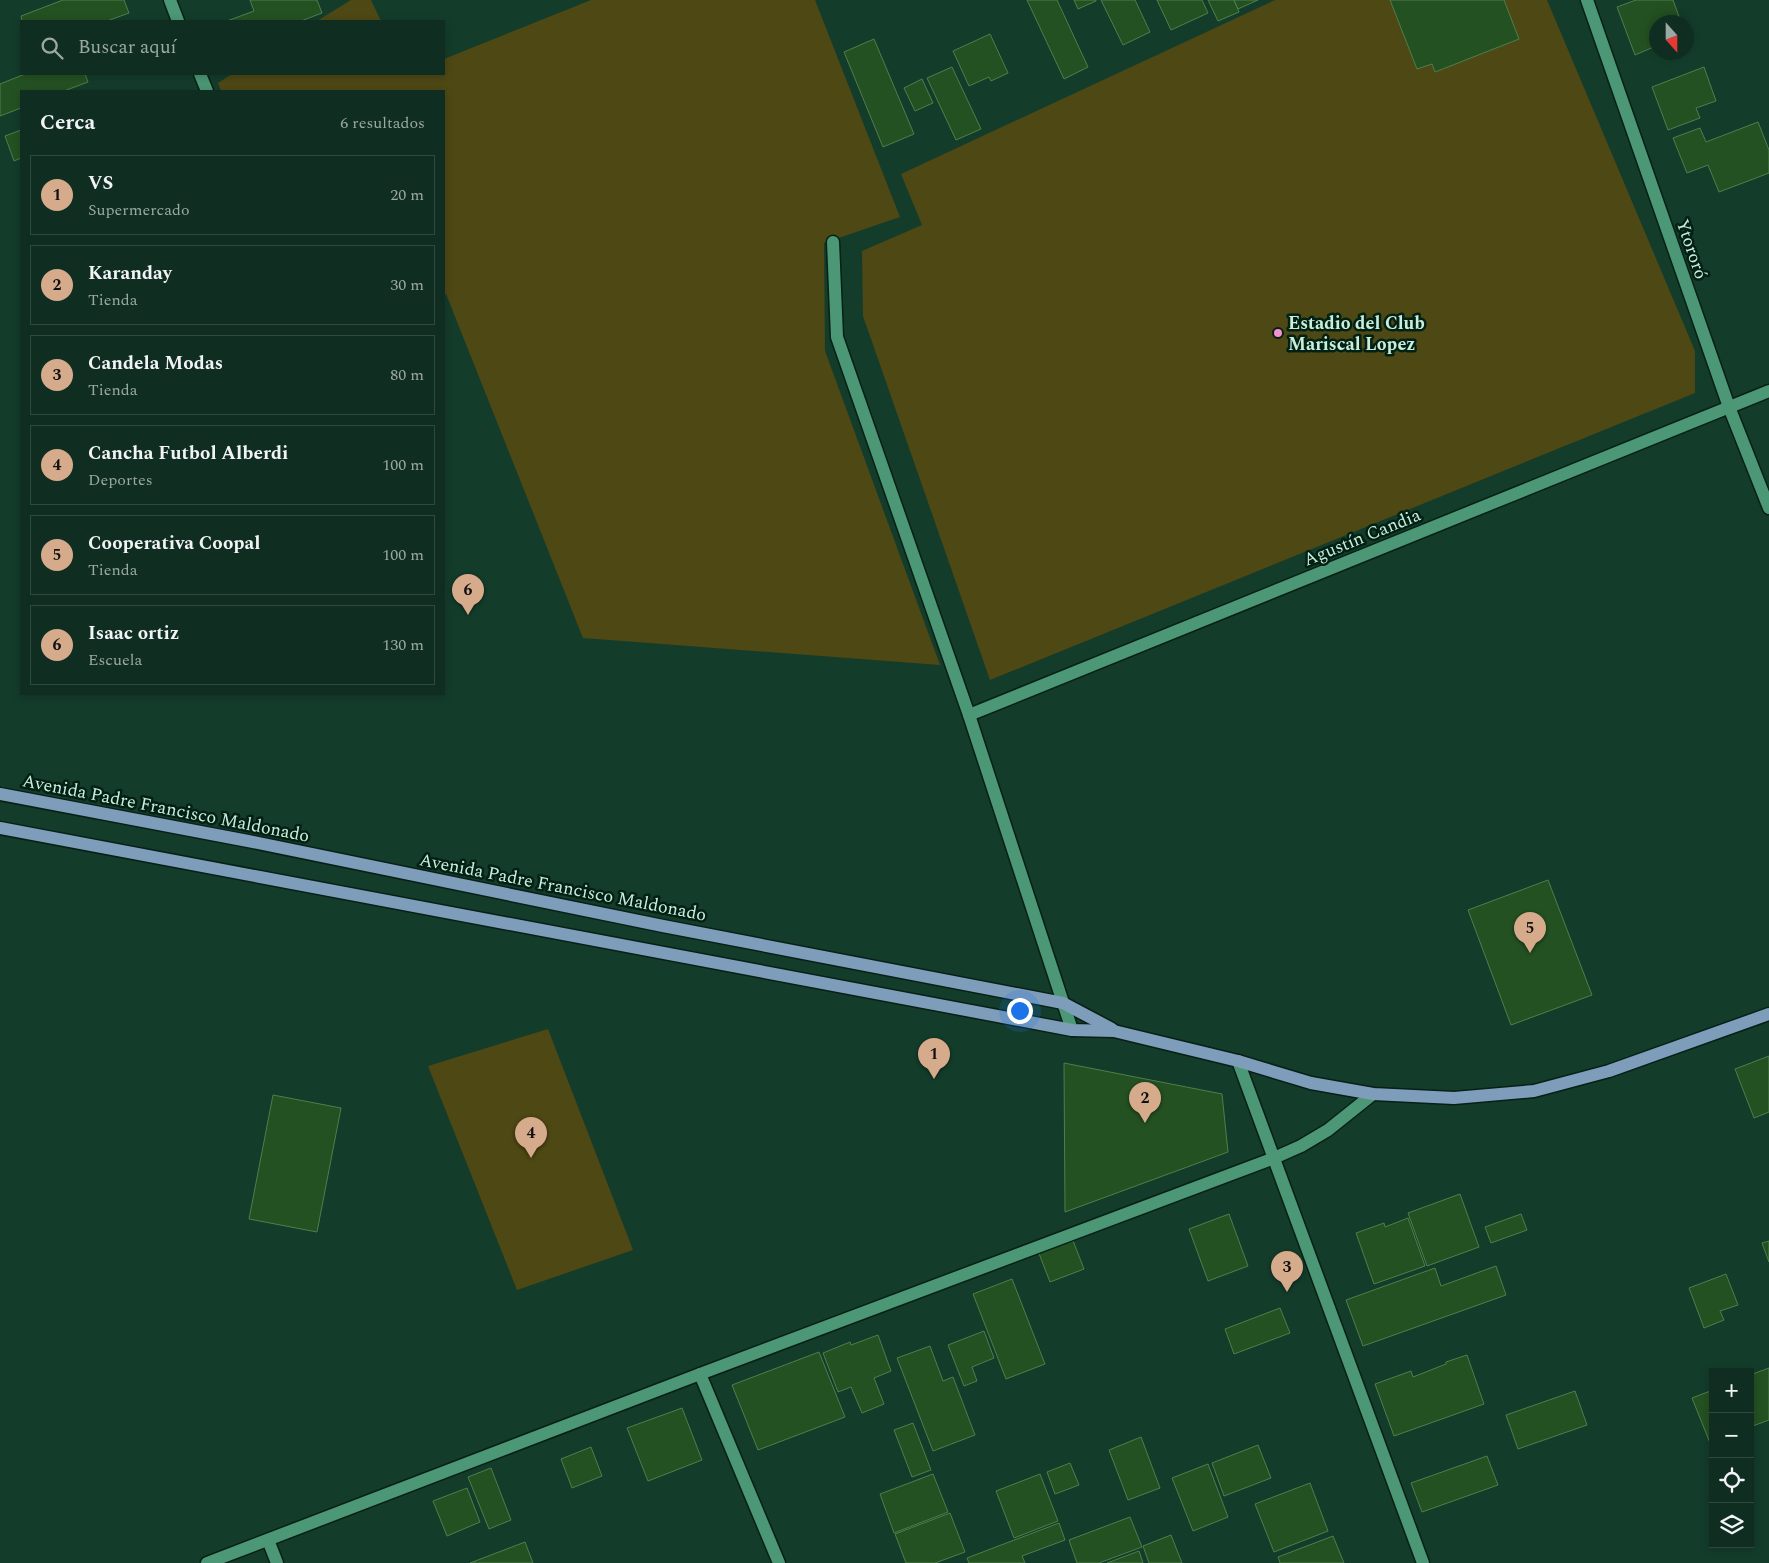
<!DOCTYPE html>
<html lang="es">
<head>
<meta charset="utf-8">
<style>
  :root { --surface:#0f2d20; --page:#1d392d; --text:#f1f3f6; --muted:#9ba8a5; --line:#2f493e; --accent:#d6ab8b }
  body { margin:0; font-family:Spectral,serif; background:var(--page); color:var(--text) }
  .controls { position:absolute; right:15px; bottom:15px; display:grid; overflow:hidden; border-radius:0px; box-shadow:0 2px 8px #0003 }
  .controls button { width:45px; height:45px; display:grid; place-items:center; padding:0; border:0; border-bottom:1px solid var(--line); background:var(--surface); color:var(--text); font:25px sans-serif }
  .compass { position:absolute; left:1649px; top:15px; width:45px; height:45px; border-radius:50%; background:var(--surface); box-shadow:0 2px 8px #0003; rotate:159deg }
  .you { position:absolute; left:1019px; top:1010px; width:18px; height:18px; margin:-12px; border:4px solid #fff; border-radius:50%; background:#1a73e8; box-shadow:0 0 0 8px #1a73e833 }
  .badge { display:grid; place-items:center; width:32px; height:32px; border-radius:50%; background:var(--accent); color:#111; font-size:16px; font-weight:700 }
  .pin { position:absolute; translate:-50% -41px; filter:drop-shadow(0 1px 2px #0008) }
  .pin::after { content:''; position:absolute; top:26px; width:18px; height:15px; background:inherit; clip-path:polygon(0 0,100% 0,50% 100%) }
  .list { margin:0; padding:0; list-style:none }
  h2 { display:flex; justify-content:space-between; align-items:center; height:65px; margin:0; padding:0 20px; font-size:21px }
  h2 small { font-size:16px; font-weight:400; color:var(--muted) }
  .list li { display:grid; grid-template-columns:32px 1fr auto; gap:15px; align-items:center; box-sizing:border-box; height:80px; margin:0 10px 10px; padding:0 10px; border:1px solid var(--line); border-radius:0px }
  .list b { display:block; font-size:19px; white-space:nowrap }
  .list p { margin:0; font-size:16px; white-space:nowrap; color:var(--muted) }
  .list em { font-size:16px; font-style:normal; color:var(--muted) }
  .icon { flex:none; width:28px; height:28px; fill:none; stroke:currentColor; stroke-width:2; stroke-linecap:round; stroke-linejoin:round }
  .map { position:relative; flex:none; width:1769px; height:1563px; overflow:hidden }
  .search { position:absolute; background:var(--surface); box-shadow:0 2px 8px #0003; left:20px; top:20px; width:425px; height:55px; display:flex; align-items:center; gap:12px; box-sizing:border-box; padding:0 18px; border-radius:0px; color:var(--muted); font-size:19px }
  .panel { position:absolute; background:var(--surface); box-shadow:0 2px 8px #0003; left:20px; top:90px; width:425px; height:605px; border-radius:0px }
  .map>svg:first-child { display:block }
  .green { fill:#4e4815 }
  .building { fill:#245122; stroke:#507e4c }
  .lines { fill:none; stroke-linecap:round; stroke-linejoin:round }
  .minor-casing { stroke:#082016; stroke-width:15 }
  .major-casing { stroke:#082016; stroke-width:15 }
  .minor { stroke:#4c9775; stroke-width:12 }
  .major { stroke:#7e9dbb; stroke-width:12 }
  .poi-dot { fill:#f690d0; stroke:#022114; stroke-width:2 }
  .labels { text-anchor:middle; stroke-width:5; stroke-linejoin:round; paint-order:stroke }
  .street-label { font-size:18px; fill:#caeedc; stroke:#022114 }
  .poi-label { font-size:18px; font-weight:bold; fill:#caeedc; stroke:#022114; text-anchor:start }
</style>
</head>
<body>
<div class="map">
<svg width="1769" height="1563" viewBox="0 0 1769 1563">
  <rect width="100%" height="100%" fill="#143c2b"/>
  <!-- green -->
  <g class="green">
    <polygon points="351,0 371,0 381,21 317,21"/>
    <polygon points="591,0 815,0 900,217 824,243 825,351 940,665 583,638 446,294 444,295 444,91 221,91 218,83 232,74 444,74 444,59"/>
    <polygon points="1275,0 1547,0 1695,351 1695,393 990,680 863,316 862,251 922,225 901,174"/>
    <polygon points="548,1029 633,1250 517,1290 428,1066"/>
  </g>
  <!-- building -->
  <g class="building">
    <polygon points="63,0 124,0 129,13 107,21 22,21 21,16"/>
    <polygon points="250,0 317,0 322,13 301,21 227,21 254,11"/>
    <polygon points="1027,0 1057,0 1088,67 1064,79"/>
    <polygon points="1074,0 1096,0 1096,1 1078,9"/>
    <polygon points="1101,0 1135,0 1150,32 1123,45"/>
    <polygon points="1157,0 1202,0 1208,13 1171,30"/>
    <polygon points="1208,0 1234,0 1239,12 1218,21"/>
    <polygon points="1234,0 1258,0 1238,9"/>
    <polygon points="1390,0 1504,0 1519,39 1435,72 1432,64 1417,69"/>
    <polygon points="1636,0 1673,0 1681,22 1656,22 1656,46 1635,55 1617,7"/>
    <polygon points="990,34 1008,73 991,81 989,77 969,86 953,51"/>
    <polygon points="874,39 914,134 883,147 844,52"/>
    <polygon points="952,67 981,129 956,140 927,78"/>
    <polygon points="1704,67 1716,101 1696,108 1700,118 1668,130 1652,87"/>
    <polygon points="25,74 85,74 88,82 64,91 21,91 21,108 0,116 0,84"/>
    <polygon points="922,79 933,103 915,111 904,88"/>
    <polygon points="1758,122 1769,150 1769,173 1719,192 1708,165 1687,173 1673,138 1700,128 1706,142"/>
    <polygon points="21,130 21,158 14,161 5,136"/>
    <polygon points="1548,880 1592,995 1511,1025 1468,910"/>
    <polygon points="1769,1056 1769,1112 1754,1118 1735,1069"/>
    <polygon points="1064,1063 1222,1094 1228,1152 1065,1212"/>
    <polygon points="273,1095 341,1108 317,1232 249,1219"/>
    <polygon points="1460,1194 1479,1247 1427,1266 1408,1213"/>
    <polygon points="1229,1214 1248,1266 1208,1281 1189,1229"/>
    <polygon points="1521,1214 1527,1230 1491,1243 1485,1227"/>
    <polygon points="1408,1218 1425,1266 1374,1284 1356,1233 1384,1223 1385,1227"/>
    <polygon points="1072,1238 1084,1269 1050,1282 1038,1251"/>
    <polygon points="1769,1241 1769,1262 1762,1243"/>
    <polygon points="1496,1266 1506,1295 1363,1346 1346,1300 1435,1268 1441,1286"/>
    <polygon points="1726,1274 1738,1305 1720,1311 1724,1320 1704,1328 1689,1288"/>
    <polygon points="1012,1279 1045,1364 1006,1379 973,1294"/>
    <polygon points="1280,1308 1290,1333 1234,1354 1225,1329"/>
    <polygon points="984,1331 994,1358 972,1367 977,1381 964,1386 948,1345"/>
    <polygon points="878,1335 891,1371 874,1378 884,1404 862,1413 851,1387 838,1392 823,1353 850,1342 851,1345"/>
    <polygon points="930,1346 943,1381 953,1377 975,1435 933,1451 897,1358"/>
    <polygon points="819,1352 845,1417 758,1450 732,1385"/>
    <polygon points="1467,1355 1484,1404 1394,1436 1375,1384 1411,1371 1413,1377 1446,1364 1446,1362"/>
    <polygon points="1769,1368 1769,1420 1750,1427 1750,1375"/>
    <polygon points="1713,1390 1713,1442 1710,1443 1692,1398"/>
    <polygon points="1575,1391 1587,1425 1518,1449 1506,1415"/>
    <polygon points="682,1408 702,1460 648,1481 627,1428"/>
    <polygon points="913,1423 931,1470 912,1477 894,1430"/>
    <polygon points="1141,1437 1160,1488 1128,1500 1109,1450"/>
    <polygon points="1258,1445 1271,1478 1224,1496 1212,1463"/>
    <polygon points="591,1447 602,1476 572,1488 561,1459"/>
    <polygon points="1487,1456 1498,1485 1422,1512 1411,1483"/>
    <polygon points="1070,1463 1079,1485 1055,1494 1047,1472"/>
    <polygon points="1208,1464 1228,1517 1193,1531 1172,1478"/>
    <polygon points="491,1468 511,1520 489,1529 468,1477"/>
    <polygon points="933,1474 948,1512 894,1533 880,1494"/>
    <polygon points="1040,1474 1058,1521 1014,1538 996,1491"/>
    <polygon points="1310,1483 1328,1531 1274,1552 1255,1504"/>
    <polygon points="467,1488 480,1522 447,1536 433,1501"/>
    <polygon points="950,1513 965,1552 935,1563 906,1563 895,1534"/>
    <polygon points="1130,1517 1142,1547 1099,1563 1077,1563 1069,1540"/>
    <polygon points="1059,1523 1065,1540 1022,1556 1025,1563 969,1563 967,1558"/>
    <polygon points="1171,1535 1182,1563 1149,1563 1143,1546"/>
    <polygon points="1333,1536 1344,1563 1280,1563 1278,1557"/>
    <polygon points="525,1542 533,1563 470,1563"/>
    <polygon points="1139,1551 1143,1563 1107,1563"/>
  </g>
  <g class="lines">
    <!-- minor casing -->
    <g class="minor-casing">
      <g id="minor">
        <polyline points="170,0 178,21"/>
        <polyline points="1587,0 1729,407 1769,508"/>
        <polyline points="200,74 207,91"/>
        <polyline points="833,242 837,337 969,715 1072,1030"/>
        <polyline points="969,715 1769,391"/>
        <polyline points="1238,1061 1423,1563"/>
        <polyline points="700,1374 779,1563"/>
        <polyline points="268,1540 277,1563"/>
        <polyline points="207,1563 700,1374 1274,1158 1301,1146 1328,1130 1373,1094"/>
      </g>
    </g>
    <!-- major casing -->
    <g class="major-casing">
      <g id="major">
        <polyline points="0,794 248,841 663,926 1063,1003 1112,1029"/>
        <polyline points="0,828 1072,1030 1114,1031 1238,1061 1311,1083 1373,1094 1454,1098 1534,1091 1609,1071 1769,1014"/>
      </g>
    </g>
    <!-- minor -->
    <use href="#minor" class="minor"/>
    <!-- major -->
    <use href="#major" class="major"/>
  </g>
  <!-- markers -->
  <circle class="poi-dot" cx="1278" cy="333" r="5"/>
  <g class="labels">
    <!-- street labels -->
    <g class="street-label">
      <text transform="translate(1692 249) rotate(71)" y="6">Ytororó</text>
      <text transform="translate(1362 537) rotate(-22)" y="6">Agustín Candia</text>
      <text transform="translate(166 808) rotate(11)" y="6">Avenida Padre Francisco Maldonado</text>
      <text transform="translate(563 887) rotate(11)" y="6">Avenida Padre Francisco Maldonado</text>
    </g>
    <!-- poi labels -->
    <g class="poi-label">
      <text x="1288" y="329">Estadio del Club<tspan x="1288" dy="21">Mariscal Lopez</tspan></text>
    </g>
  </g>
</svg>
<div class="controls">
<button>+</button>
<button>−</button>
<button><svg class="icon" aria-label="locate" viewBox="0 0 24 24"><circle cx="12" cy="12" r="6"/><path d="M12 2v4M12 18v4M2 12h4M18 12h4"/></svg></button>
<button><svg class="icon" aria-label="layers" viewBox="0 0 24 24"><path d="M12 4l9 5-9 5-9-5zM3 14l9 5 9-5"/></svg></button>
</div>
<svg class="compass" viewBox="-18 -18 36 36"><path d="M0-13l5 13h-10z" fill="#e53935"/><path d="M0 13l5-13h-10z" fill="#9ba8a5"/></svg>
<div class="you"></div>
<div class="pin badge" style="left:934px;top:1079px">1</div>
<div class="pin badge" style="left:1145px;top:1123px">2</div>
<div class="pin badge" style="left:1287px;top:1292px">3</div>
<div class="pin badge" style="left:531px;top:1158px">4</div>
<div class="pin badge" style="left:1530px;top:953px">5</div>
<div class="pin badge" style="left:468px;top:615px">6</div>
<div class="search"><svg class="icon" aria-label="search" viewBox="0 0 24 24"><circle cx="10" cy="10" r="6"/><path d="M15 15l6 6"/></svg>Buscar aquí</div>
<section class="panel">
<h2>Cerca<small>6 resultados</small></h2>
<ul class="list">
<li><span class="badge">1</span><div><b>VS</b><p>Supermercado</p></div><em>20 m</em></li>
<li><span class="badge">2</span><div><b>Karanday</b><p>Tienda</p></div><em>30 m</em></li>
<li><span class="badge">3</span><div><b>Candela Modas</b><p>Tienda</p></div><em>80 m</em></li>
<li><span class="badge">4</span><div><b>Cancha Futbol Alberdi</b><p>Deportes</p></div><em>100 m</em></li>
<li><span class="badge">5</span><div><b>Cooperativa Coopal</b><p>Tienda</p></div><em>100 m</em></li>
<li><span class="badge">6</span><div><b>Isaac ortiz</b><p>Escuela</p></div><em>130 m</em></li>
</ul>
</section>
</div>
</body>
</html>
